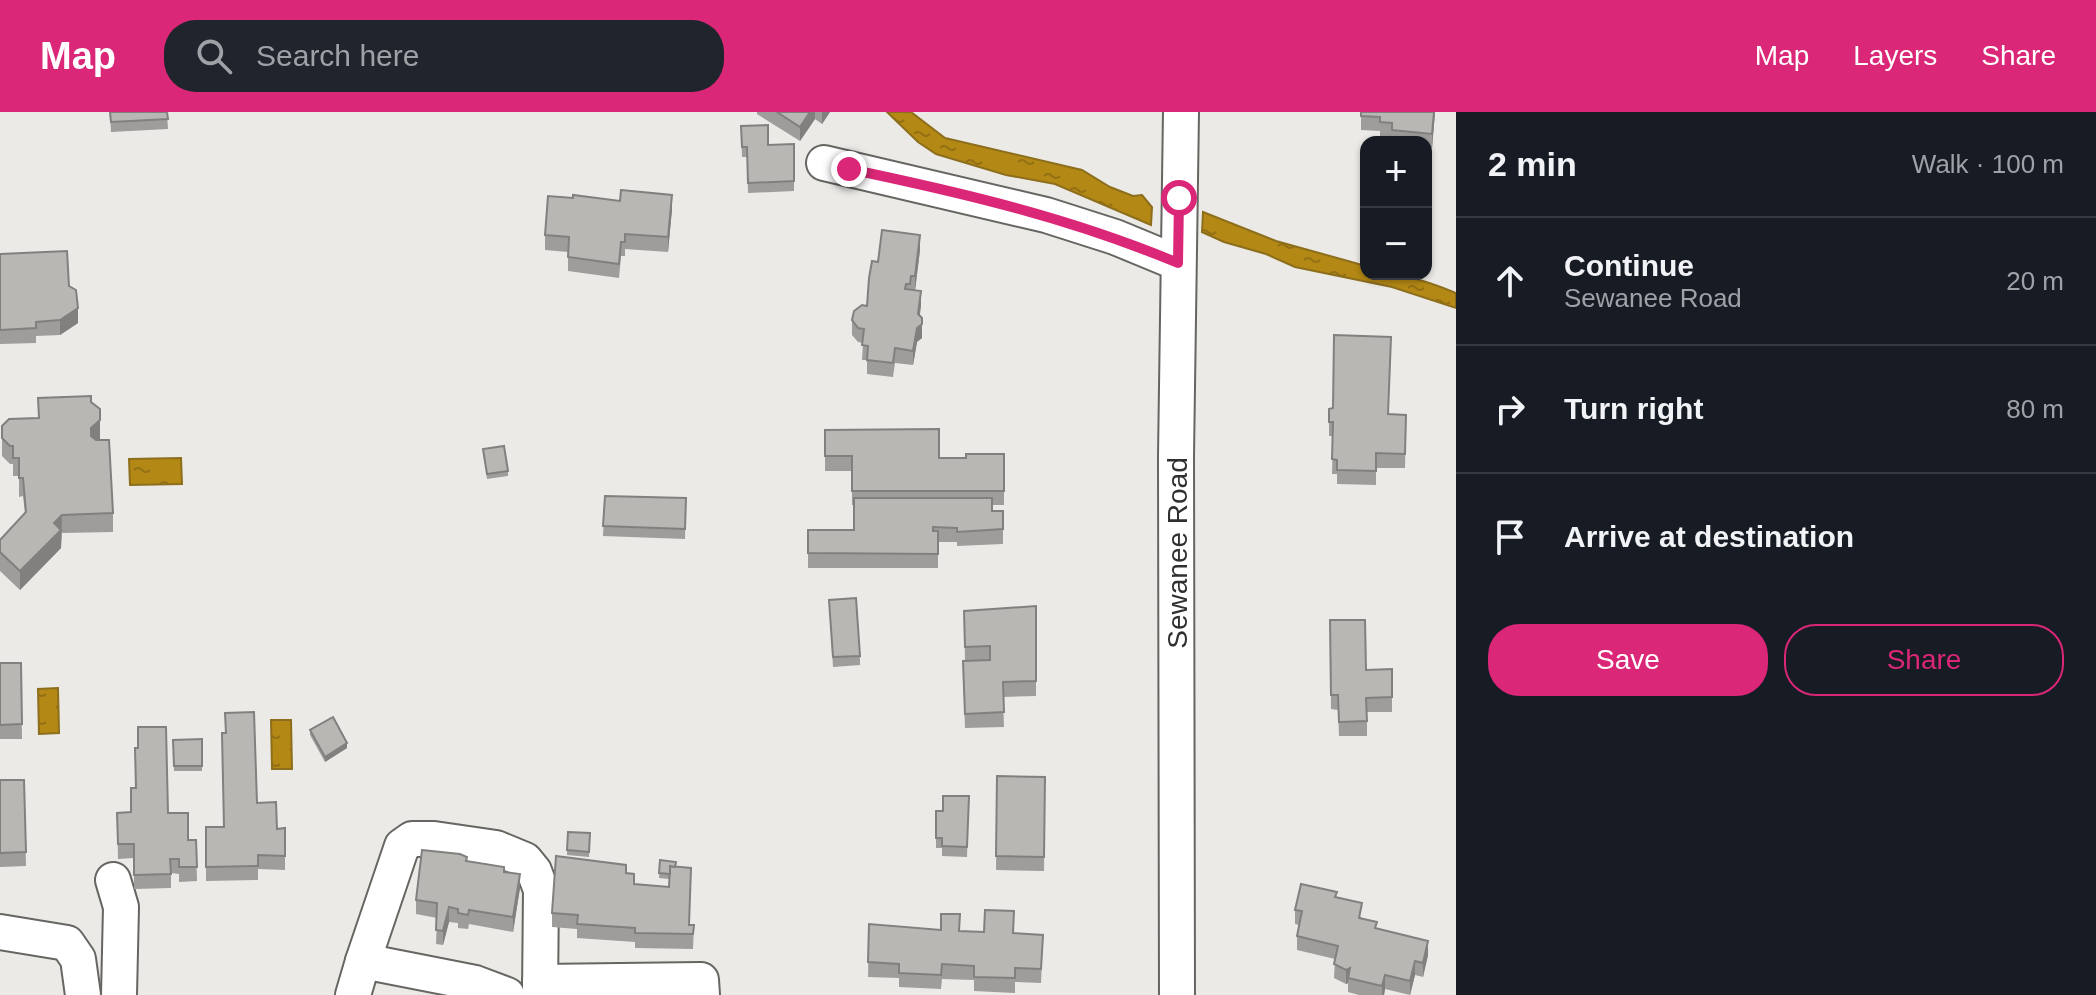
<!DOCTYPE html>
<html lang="en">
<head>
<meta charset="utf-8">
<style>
  :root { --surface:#171b24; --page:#20242c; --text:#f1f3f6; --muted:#9ea1a6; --line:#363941; --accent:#db2777 }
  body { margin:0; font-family:Helvetica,sans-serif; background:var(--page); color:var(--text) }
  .controls { position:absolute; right:24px; top:24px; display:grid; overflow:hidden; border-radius:16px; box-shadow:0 2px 6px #0004 }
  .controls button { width:72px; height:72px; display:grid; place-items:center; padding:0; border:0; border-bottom:2px solid var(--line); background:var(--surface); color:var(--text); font:40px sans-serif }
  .stop { position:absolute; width:24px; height:24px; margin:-18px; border:6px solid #db2777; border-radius:50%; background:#fff }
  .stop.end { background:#db2777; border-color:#fff; box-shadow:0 2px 8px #0008 }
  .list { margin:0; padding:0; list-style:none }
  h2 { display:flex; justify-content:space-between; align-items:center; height:104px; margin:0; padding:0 32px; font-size:34px }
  h2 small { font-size:26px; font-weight:400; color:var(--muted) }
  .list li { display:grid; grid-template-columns:52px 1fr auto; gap:24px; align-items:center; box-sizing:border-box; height:128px; padding:0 32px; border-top:2px solid var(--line) }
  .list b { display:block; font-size:30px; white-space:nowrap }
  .list p { margin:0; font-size:26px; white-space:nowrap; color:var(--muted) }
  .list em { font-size:26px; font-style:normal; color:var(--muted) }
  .actions { display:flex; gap:16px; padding:24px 32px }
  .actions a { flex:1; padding:18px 0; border:2px solid var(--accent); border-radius:32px; text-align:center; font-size:28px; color:var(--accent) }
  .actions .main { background:var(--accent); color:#fff }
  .icon { flex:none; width:44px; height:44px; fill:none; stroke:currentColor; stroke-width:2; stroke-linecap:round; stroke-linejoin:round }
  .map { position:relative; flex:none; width:1456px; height:883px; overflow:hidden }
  header { display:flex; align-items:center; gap:48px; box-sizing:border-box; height:112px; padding:0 40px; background:var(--accent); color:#fff }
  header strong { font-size:38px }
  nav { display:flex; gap:44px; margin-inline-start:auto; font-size:28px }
  .search { width:560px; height:72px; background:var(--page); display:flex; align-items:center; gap:20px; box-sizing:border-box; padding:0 28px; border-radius:32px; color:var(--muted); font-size:30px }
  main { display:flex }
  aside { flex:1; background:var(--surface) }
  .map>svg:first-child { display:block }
  .water { fill:url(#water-ripples); stroke:#8d6e1c; stroke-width:2 }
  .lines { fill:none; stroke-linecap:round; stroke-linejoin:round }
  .minor-casing { stroke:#666562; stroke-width:38 }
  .minor { stroke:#fff; stroke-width:34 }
  .wall { fill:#9e9d9b }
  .shaded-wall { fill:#81807e }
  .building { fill:#b8b7b4; stroke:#81807e; stroke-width:2 }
  .route { stroke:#db2777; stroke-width:10 }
  .labels { text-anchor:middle; stroke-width:6; stroke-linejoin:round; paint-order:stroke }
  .street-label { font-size:28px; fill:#31302f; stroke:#fff }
</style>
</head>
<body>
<header>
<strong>Map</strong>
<div class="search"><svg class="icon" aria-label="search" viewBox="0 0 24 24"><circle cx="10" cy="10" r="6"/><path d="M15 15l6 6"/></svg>Search here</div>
<nav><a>Map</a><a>Layers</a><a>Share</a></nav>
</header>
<main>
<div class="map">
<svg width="1456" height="883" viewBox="0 0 1456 883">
  <defs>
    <pattern id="water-ripples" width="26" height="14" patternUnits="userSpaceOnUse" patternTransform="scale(2)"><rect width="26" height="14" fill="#b48814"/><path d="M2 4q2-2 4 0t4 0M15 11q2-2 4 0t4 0" fill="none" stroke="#937013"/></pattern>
  </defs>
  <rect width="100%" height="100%" fill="#ebeae7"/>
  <!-- water -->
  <g class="water">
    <polygon points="887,0 911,0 945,26 1082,58 1110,75 1133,84 1142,83 1152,95 1151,113 1055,72 1006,63 936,42 918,30"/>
    <path d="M 1203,100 L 1276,129 L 1366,154 L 1366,162 C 1403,162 1422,167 1456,181 L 1456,196 L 1392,175 L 1295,155 L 1266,142 L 1224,130 L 1202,120 Z"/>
    <polygon points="181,346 182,372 130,373 129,347"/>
    <polygon points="58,576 59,621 39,622 38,577"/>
    <polygon points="271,608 291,608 292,657 272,657"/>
  </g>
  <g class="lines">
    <!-- minor casing -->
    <g class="minor-casing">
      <g id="minor">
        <polyline points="824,51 1046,103 1115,125 1178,151"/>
        <polyline points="113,768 121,795 119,883"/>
        <polyline points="0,820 67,831 78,847 83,883"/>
        <polyline points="363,849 402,734 412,727 434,727 496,736 525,748 534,759 541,778 540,883"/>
        <polyline points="540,870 701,868 702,883"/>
        <polyline points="353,883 363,849 475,871 507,883"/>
        <polyline points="1177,883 1176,344 1181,0"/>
      </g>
    </g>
    <!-- minor -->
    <use href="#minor" class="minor"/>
  </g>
  <!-- wall -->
  <g class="wall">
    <polygon points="110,0 167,0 168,17 111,20"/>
    <polygon points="757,0 830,0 822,12 815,7 800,29 757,2"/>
    <polygon points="1361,0 1435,0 1432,36 1426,35 1426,30 1392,30 1392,25 1380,24 1380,19 1361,18"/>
    <polygon points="741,14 768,33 794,32 794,79 748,81 747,45 742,45"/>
    <polygon points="672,97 668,140 625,137 625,144 621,144 619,166 568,159 568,140 545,138 545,123"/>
    <polygon points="920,138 915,178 921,193 920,203 922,221 922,226 917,230 913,253 895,251 893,265 867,262 867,248 862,248 863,231 858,230 852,223 852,208 867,194 878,150"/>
    <polygon points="0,142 69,174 78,211 60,223 36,224 36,231 0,232"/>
    <polygon points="38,286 91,290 100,327 98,328 113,401 113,420 62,421 61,436 20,478 0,459 0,428 25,401 23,384 19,385 19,364 13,364 13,352 10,352 2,344 2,314 38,306"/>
    <polygon points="1329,297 1406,303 1405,356 1376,356 1376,373 1337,372 1337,362 1332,362 1333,324 1329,324"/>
    <polygon points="825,318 939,346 966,346 1004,342 1004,393 992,393 992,399 1003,399 1003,432 957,434 957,430 938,430 938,456 808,456 808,418 854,418 854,393 852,393 852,359 825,359"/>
    <polygon points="483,337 508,359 508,364 487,367"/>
    <polygon points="605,384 686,386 685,427 603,424"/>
    <polygon points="829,488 860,544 860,553 833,555"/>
    <polygon points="1036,494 1036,584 1003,585 1004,615 965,616 963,563 965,549 964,499"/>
    <polygon points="1330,508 1366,558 1392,557 1392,600 1367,600 1367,624 1339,624 1338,598 1331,597"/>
    <polygon points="0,551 21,551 22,627 0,627"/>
    <polygon points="310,618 347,636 325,650 310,623"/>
    <polygon points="202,627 202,659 174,659 173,628"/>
    <polygon points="997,664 1045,665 1044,759 996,758"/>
    <polygon points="0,668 24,668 26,754 0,755"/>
    <polygon points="969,684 967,745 942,744 942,736 936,736 936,699 943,699"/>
    <polygon points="257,691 277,717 285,716 285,758 258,757 258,768 206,769 206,715 224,715"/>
    <polygon points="131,700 168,701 188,728 196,728 197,769 179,770 179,762 171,761 171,776 134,777 134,746 118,747 117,701"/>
    <polygon points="568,720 590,721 589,745 567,743"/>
    <polygon points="660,748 675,755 689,813 694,813 693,837 635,836 635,830 577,826 577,817 552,815 552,801 626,762 634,772 669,775 669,767 659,766"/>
    <polygon points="467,749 504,760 520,776 513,820 469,812 468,817 458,816 458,811 449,810 443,833 436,832 437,806 416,802 416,788"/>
    <polygon points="1337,785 1362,806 1377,816 1428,843 1423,865 1415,863 1410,883 1385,877 1384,883 1359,883 1348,880 1348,871 1346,872 1334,866 1335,847 1297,838 1297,824 1299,813 1295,812 1295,798"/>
    <polygon points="869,812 959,819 1043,823 1041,871 1015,870 1015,881 974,879 974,868 942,867 941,877 899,875 899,866 868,865"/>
  </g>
  <!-- shaded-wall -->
  <g class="shaded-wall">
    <polygon points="810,0 815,0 815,7 800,29 800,15"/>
    <polygon points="822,0 830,0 822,12"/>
    <polygon points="1434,0 1435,0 1432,36 1432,22"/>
    <polygon points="672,83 672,97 668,140 668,125"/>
    <polygon points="920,123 920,138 915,179 915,164"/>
    <polygon points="921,179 921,193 918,214 922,206 922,226 917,230 913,253 913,239"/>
    <polygon points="78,196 78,211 60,223 60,208"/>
    <polygon points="100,308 100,327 91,334 91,316"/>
    <polygon points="62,403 61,436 20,478 20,459 54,411"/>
    <polygon points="347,631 347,636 325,650 325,645"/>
    <polygon points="520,762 520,776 513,820 513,805"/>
    <polygon points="449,795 449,810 443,833 443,819"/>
    <polygon points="1428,829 1428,843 1423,865 1423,851"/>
    <polygon points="1415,849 1415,863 1410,883 1410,869"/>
    <polygon points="1350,856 1348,871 1346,872 1346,858"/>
    <polygon points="1385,863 1385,877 1384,883 1382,883 1382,874"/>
  </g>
  <!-- building -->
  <g class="building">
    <polygon points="110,0 167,0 168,7 111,10"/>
    <polygon points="777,0 810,0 800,15"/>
    <polygon points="1361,0 1434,0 1432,22 1392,18 1392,11 1380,10 1380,5 1361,4"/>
    <polygon points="768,13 768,33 794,32 794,69 748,71 747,35 742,35 741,14"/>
    <polygon points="621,78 672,83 668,125 625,122 625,130 621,130 619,152 568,145 569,125 545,123 548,84 573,86 573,83 620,89"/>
    <polygon points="882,118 920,123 915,164 911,164 910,172 906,172 905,177 921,179 918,202 922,206 922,212 917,216 913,239 895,236 893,251 867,248 868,234 862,233 864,217 858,216 852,208 854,199 862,193 867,194 869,166 872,149 878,150"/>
    <polygon points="67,139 69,174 76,178 78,196 60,208 36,210 36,216 0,218 0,142"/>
    <polygon points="1334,223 1391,225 1388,302 1406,303 1405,342 1376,341 1376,359 1337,358 1337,348 1332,347 1333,310 1329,310 1329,297 1333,296"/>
    <polygon points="91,284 91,290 100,297 100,308 91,316 91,324 96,328 109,328 113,401 62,403 54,411 61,418 20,459 0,440 0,428 26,400 23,366 19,366 19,346 13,346 13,334 10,334 2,326 2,314 9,307 39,306 38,286"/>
    <polygon points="939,317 939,346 966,346 966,342 1004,342 1004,379 852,379 852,344 825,344 825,318"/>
    <polygon points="504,334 508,359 487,362 483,337"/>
    <polygon points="605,384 686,386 685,417 603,414"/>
    <polygon points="854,386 992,386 992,399 1003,399 1003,417 957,420 957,416 933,415 933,419 938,419 938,442 808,441 808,418 854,418"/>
    <polygon points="856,486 860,544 833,545 829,488"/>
    <polygon points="1036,494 1036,569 1003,570 1004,600 965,602 963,549 990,548 990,534 965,535 964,499"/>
    <polygon points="1330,508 1365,508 1366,558 1392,557 1392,585 1366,586 1367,609 1339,610 1338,583 1331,583"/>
    <polygon points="0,551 21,551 22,612 0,613"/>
    <polygon points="254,600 257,691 276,690 277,717 285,716 285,744 258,743 258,754 206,755 206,715 224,715 222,621 226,621 225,601"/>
    <polygon points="333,605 347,631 325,645 310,618"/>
    <polygon points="138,615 166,615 168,701 188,701 188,728 196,728 197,755 179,755 179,747 170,747 171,762 134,763 134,732 118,732 117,701 131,700 131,676 136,676 135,636 138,636"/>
    <polygon points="202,627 202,654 174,654 173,628"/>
    <polygon points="997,664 1045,665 1044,745 996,744"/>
    <polygon points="0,668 24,668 26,740 0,741"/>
    <polygon points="943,684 969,684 967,735 942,734 942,726 936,726 936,699 943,699"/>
    <polygon points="568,720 590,721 589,740 567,738"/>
    <polygon points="422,738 460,742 467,745 466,749 504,755 504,760 520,762 513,805 469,798 468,803 458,801 458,797 449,795 443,819 436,818 437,791 416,788"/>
    <polygon points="556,744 626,753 626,761 634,762 634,772 669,775 670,754 691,756 689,813 694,813 693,822 635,821 635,816 577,812 578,803 552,801"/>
    <polygon points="660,748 676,750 675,755 670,754 670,762 659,761"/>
    <polygon points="1301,772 1337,780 1335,785 1362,791 1359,806 1377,810 1375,816 1428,829 1423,851 1415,849 1410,869 1385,863 1382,874 1348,866 1350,856 1346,858 1334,852 1338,834 1297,824 1302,799 1295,798"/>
    <polygon points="985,798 1014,799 1013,821 1043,823 1041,857 1015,856 1015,866 974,865 974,854 942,852 941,863 899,861 899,852 868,850 869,812 941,818 941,802 960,802 959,819 984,820"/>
  </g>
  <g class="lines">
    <!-- route -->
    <path class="route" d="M 849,57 C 964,81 1070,106 1178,151 L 1179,86"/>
  </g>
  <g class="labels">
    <!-- street labels -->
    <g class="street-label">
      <text transform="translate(1177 441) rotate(-90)" y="10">Sewanee Road</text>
    </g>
  </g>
</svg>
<div class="controls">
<button>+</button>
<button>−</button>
</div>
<div class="stop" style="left:1179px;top:86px"></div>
<div class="stop end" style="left:849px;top:57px"></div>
</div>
<aside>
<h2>2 min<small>Walk · 100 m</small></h2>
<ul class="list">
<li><svg class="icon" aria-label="ahead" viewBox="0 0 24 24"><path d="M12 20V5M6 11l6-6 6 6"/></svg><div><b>Continue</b><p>Sewanee Road</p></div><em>20 m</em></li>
<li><svg class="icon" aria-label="right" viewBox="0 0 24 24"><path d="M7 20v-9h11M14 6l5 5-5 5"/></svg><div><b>Turn right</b></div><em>80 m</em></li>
<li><svg class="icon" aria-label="arrive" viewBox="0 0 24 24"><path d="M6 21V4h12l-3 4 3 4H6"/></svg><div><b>Arrive at destination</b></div></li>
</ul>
<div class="actions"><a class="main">Save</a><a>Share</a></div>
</aside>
</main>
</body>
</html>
